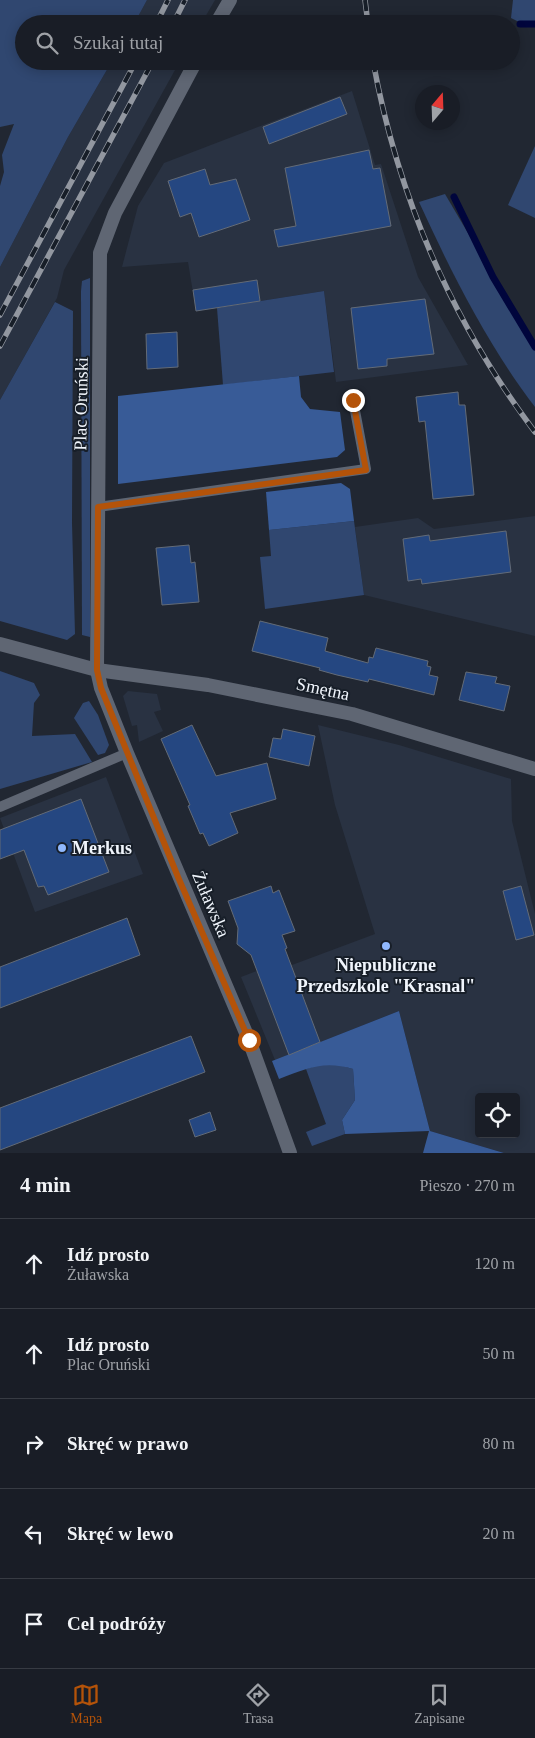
<!DOCTYPE html>
<html lang="pl">
<head>
<meta charset="utf-8">
<style>
  :root { --surface:#191d26; --page:#22262e; --text:#f1f3f6; --muted:#9fa2a7; --line:#373b43; --accent:#b45309 }
  body { margin:0; font-family:Georgia,serif; background:var(--page); color:var(--text) }
  .controls { position:absolute; right:15px; bottom:15px; display:grid; overflow:hidden; border-radius:5px; box-shadow:0 2px 12px #0003 }
  .controls button { width:45px; height:45px; display:grid; place-items:center; padding:0; border:0; border-bottom:1px solid var(--line); background:var(--surface); color:var(--text); font:25px sans-serif }
  .compass { position:absolute; left:415px; top:85px; width:45px; height:45px; border-radius:50%; background:var(--surface); box-shadow:0 2px 12px #0003; rotate:19deg }
  .stop { position:absolute; width:15px; height:15px; margin:-11px; border:4px solid #b45309; border-radius:50%; background:#fff }
  .stop.end { background:#b45309; border-color:#fff; box-shadow:0 1px 5px #0008 }
  .list { margin:0; padding:0; list-style:none }
  h2 { display:flex; justify-content:space-between; align-items:center; height:65px; margin:0; padding:0 20px; font-size:21px }
  h2 small { font-size:16px; font-weight:400; color:var(--muted) }
  .list li { display:grid; grid-template-columns:32px 1fr auto; gap:15px; align-items:center; box-sizing:border-box; height:90px; padding:0 20px; border-top:1px solid var(--line) }
  .list b { display:block; font-size:19px; white-space:nowrap }
  .list p { margin:0; font-size:16px; white-space:nowrap; color:var(--muted) }
  .list em { font-size:16px; font-style:normal; color:var(--muted) }
  .icon { flex:none; width:28px; height:28px; fill:none; stroke:currentColor; stroke-width:2; stroke-linecap:round; stroke-linejoin:round }
  .map { position:relative; flex:none; width:535px; height:1153px; overflow:hidden }
  .search { position:absolute; background:var(--surface); box-shadow:0 2px 12px #0003; left:15px; right:15px; top:15px; height:55px; display:flex; align-items:center; gap:12px; box-sizing:border-box; padding:0 18px; border-radius:28px; color:var(--muted); font-size:19px }
  .sheet { height:515px; background:var(--surface) }
  nav { display:flex; justify-content:space-around; align-items:center; box-sizing:border-box; height:70px; border-top:1px solid var(--line); background:var(--surface); font-size:14px; color:var(--muted) }
  nav a { display:grid; justify-items:center; gap:2px }
  nav .on { color:var(--accent) }
  .map>svg:first-child { display:block }
  .built { fill:#293242; fill-rule:evenodd }
  .green { fill:#304770 }
  .forest { fill:#385b97 }
  .lines { fill:none; stroke-linecap:round; stroke-linejoin:round }
  .stream { stroke:#00053c; stroke-width:7 }
  .building { fill:#254781; stroke:#636b77 }
  .service { stroke:#5f6673; stroke-width:10 }
  .minor { stroke:#5f6673; stroke-width:14 }
  .tertiary { stroke:#5f6673; stroke-width:14 }
  .rail-casing { stroke:#9297a0; stroke-width:5.5 }
  .rail { stroke:#171e28; stroke-width:4; stroke-dasharray:11; stroke-linecap:butt }
  .route { stroke:#b45309; stroke-width:6 }
  .poi-dot { fill:#90b8fd; stroke:#171e28; stroke-width:2 }
  .labels { text-anchor:middle; stroke-width:4; stroke-linejoin:round; paint-order:stroke }
  .street-label { font-size:18px; fill:#f0f5fc; stroke:#171e28 }
  .poi-label { font-size:18px; font-weight:bold; fill:#f0f5fc; stroke:#171e28; text-anchor:start }
</style>
</head>
<body>
<div class="map">
<svg width="535" height="1153" viewBox="0 0 535 1153">
  <rect width="100%" height="100%" fill="#212732"/>
  <!-- built -->
  <g class="built">
    <polygon points="147,0 215,0 201,24 134,24"/>
    <polygon points="112,61 180,61 64,270 57,298 0,400 0,267 68,137"/>
    <polygon points="352,91 375,165 381,164 418,277 468,365 336,382 324,291 196,311 188,262 122,267 138,206 164,163"/>
    <polygon points="535,516 535,636 364,595 355,527 418,518 434,529"/>
    <polygon points="128,691 157,694 161,710 154,712 163,731 139,742 137,725 132,726 123,696"/>
    <path d="M 318,725 L 399,745 L 511,779 L 512,821 L 535,914 L 535,1153 L 504,1153 L 430,1131 L 399,1011 L 275,1060 L 241,977 L 288,959 L 292,965 L 375,934 L 335,805 ZM 479,1097 L 516,1097 L 516,1134 L 479,1134 Z"/>
    <polygon points="106,777 143,874 35,912 0,818"/>
  </g>
  <!-- green -->
  <g class="green">
    <polygon points="0,0 147,0 134,24 24,24 24,61 112,61 68,137 0,267 0,186 4,172 2,155 14,124 0,127"/>
    <polygon points="513,0 535,0 535,23 519,22 511,18"/>
    <polygon points="535,146 535,218 508,205"/>
    <path d="M 445,194 L 535,347 L 535,407 C 487,344 452,274 419,202 Z"/>
    <polygon points="90,278 90,637 82,635 81,291 82,281"/>
    <polygon points="324,291 334,372 223,385 217,308"/>
    <polygon points="55,302 73,311 72,523 75,634 67,640 0,621 0,400"/>
    <polygon points="354,521 364,595 265,609 260,557 271,556 269,530"/>
    <polygon points="0,671 34,683 40,695 34,703 32,736 75,734 92,762 0,789"/>
    <polygon points="89,701 98,715 109,745 105,753 98,755 74,718 83,703"/>
    <polygon points="336,1064 353,1069 355,1100 342,1120 345,1134 312,1146 306,1132 326,1124 306,1069 318,1065"/>
  </g>
  <!-- forest -->
  <g class="forest">
    <polygon points="299,376 301,397 310,409 340,412 345,450 337,457 118,484 118,396"/>
    <polygon points="341,483 350,489 354,521 269,530 266,492"/>
    <path d="M 399,1011 L 430,1131 L 504,1153 L 423,1153 L 429,1131 L 345,1134 L 342,1120 L 355,1100 L 353,1069 C 323,1060 306,1069 279,1079 L 272,1061 Z"/>
  </g>
  <g class="lines">
    <!-- stream -->
    <g class="stream">
      <polyline points="520,24 535,24"/>
      <polyline points="454,197 493,277 535,347"/>
    </g>
  </g>
  <!-- building -->
  <g class="building">
    <polygon points="340,97 347,114 269,144 263,127"/>
    <polygon points="369,150 373,169 380,168 391,226 278,247 274,230 296,226 285,168"/>
    <polygon points="205,169 210,185 236,179 250,220 199,237 191,213 180,217 168,181"/>
    <polygon points="257,280 260,301 196,311 193,290"/>
    <polygon points="425,299 434,354 387,359 387,366 358,369 351,308"/>
    <polygon points="177,332 178,367 147,369 146,334"/>
    <polygon points="458,392 459,405 465,405 474,495 433,499 425,421 419,422 416,397"/>
    <polygon points="506,531 511,572 422,584 421,579 408,581 403,539 429,535 430,541"/>
    <polygon points="189,545 191,563 195,562 199,602 162,605 156,548"/>
    <polygon points="260,621 328,638 325,651 368,663 369,657 373,658 376,648 428,661 427,666 431,667 429,675 438,677 434,695 369,679 368,682 337,675 319,670 320,668 252,651"/>
    <polygon points="466,672 497,677 495,683 510,686 504,711 459,700"/>
    <polygon points="192,725 216,776 267,763 276,799 230,813 238,833 209,846 203,833 200,834 188,806 190,805 161,739"/>
    <polygon points="283,729 315,736 309,766 269,757 273,738 281,739"/>
    <polygon points="81,799 109,872 48,895 44,886 38,887 24,850 0,859 0,830"/>
    <polygon points="271,886 273,893 279,890 295,931 282,935 287,948 285,949 320,1042 289,1055 251,955 237,944 238,928 228,901"/>
    <polygon points="521,886 534,935 516,940 503,891"/>
    <polygon points="127,918 140,955 0,1008 0,967"/>
    <polygon points="191,1036 205,1072 0,1150 0,1108"/>
    <polygon points="210,1112 216,1130 195,1137 189,1120"/>
  </g>
  <g class="lines">
    <!-- service -->
    <g class="service">
      <polyline points="98,507 366,469 353,400"/>
      <polyline points="0,807 127,753"/>
    </g>
    <!-- minor -->
    <g class="minor">
      <polyline points="216,24 230,0"/>
      <polyline points="196,61 115,213 100,253 97,670 101,688 127,753 249,1040 290,1153"/>
    </g>
    <!-- tertiary -->
    <polyline class="tertiary" points="0,644 97,670 208,685 352,714 535,769"/>
    <!-- rail casing -->
    <g class="rail-casing">
      <g id="rail">
        <polyline points="365,0 368,24"/>
        <polyline points="156,24 168,0"/>
        <polyline points="173,24 185,0"/>
        <path d="M 373,61 C 398,197 452,322 535,432"/>
        <polyline points="0,315 136,61"/>
        <polyline points="0,346 153,61"/>
      </g>
    </g>
    <!-- rail -->
    <use href="#rail" class="rail"/>
  </g>
  <g class="lines">
    <!-- route -->
    <polyline class="route" points="249,1040 178,877 101,688 97,670 98,507 366,470 353,400"/>
  </g>
  <!-- markers -->
  <g class="poi-dot">
    <circle cx="62" cy="848" r="5"/>
    <circle cx="386" cy="946" r="5"/>
  </g>
  <g class="labels">
    <!-- street labels -->
    <g class="street-label">
      <text transform="translate(81 404) rotate(-89)" y="6">Plac Oruński</text>
      <text transform="translate(323 689) rotate(12)" y="6">Smętna</text>
      <text transform="translate(211 904) rotate(67)" y="6">Żuławska</text>
    </g>
    <!-- poi labels -->
    <g class="poi-label">
      <text x="72" y="854">Merkus</text>
      <text x="386" y="971" text-anchor="middle">Niepubliczne<tspan x="386" dy="21">Przedszkole "Krasnal"</tspan></text>
    </g>
  </g>
</svg>
<div class="controls">
<button><svg class="icon" aria-label="locate" viewBox="0 0 24 24"><circle cx="12" cy="12" r="6"/><path d="M12 2v4M12 18v4M2 12h4M18 12h4"/></svg></button>
</div>
<svg class="compass" viewBox="-18 -18 36 36"><path d="M0-13l5 13h-10z" fill="#e53935"/><path d="M0 13l5-13h-10z" fill="#9fa2a7"/></svg>
<div class="stop" style="left:249px;top:1040px"></div>
<div class="stop end" style="left:353px;top:400px"></div>
<div class="search"><svg class="icon" aria-label="search" viewBox="0 0 24 24"><circle cx="10" cy="10" r="6"/><path d="M15 15l6 6"/></svg>Szukaj tutaj</div>
</div>
<section class="sheet">
<h2>4 min<small>Pieszo · 270 m</small></h2>
<ul class="list">
<li><svg class="icon" aria-label="ahead" viewBox="0 0 24 24"><path d="M12 20V5M6 11l6-6 6 6"/></svg><div><b>Idź prosto</b><p>Żuławska</p></div><em>120 m</em></li>
<li><svg class="icon" aria-label="ahead" viewBox="0 0 24 24"><path d="M12 20V5M6 11l6-6 6 6"/></svg><div><b>Idź prosto</b><p>Plac Oruński</p></div><em>50 m</em></li>
<li><svg class="icon" aria-label="right" viewBox="0 0 24 24"><path d="M7 20v-9h11M14 6l5 5-5 5"/></svg><div><b>Skręć w prawo</b></div><em>80 m</em></li>
<li><svg class="icon" aria-label="left" viewBox="0 0 24 24"><path d="M17 20v-9H6M10 6l-5 5 5 5"/></svg><div><b>Skręć w lewo</b></div><em>20 m</em></li>
<li><svg class="icon" aria-label="arrive" viewBox="0 0 24 24"><path d="M6 21V4h12l-3 4 3 4H6"/></svg><div><b>Cel podróży</b></div></li>
</ul>
</section>
<nav>
<a class="on"><svg class="icon" aria-label="map" viewBox="0 0 24 24"><path d="M3 6l6-2 6 2 6-2v14l-6 2-6-2-6 2zM9 4v14M15 6v14"/></svg>Mapa</a>
<a><svg class="icon" aria-label="directions" viewBox="0 0 24 24"><path d="M12 3l9 9-9 9-9-9zM9 14v-3h6M13 9l2 2-2 2"/></svg>Trasa</a>
<a><svg class="icon" aria-label="saved" viewBox="0 0 24 24"><path d="M7 4h10v16l-5-4-5 4z"/></svg>Zapisane</a>
</nav>
</body>
</html>
